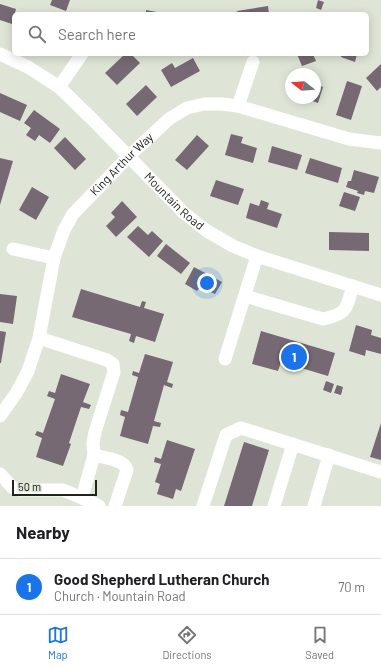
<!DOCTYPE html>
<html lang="en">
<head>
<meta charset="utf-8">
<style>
  :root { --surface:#fff; --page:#f6f6f6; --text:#202124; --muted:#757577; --line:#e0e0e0; --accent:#1a73e8 }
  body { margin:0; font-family:Barlow,sans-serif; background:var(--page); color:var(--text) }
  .compass { position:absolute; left:285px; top:68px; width:36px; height:36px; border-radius:50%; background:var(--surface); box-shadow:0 2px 10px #0003; rotate:287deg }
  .scale { position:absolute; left:12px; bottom:10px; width:85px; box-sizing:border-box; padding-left:4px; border:2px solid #21231e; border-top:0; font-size:11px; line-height:14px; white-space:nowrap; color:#21231e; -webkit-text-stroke:3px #dfe5d6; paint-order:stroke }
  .you { position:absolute; left:207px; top:283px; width:14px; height:14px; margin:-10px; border:3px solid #fff; border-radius:50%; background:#1a73e8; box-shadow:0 0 0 6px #1a73e833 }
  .badge { display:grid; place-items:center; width:26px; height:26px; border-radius:50%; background:var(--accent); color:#fff; font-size:13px; font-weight:700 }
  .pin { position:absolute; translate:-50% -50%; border:2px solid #fff; box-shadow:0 1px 4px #0006 }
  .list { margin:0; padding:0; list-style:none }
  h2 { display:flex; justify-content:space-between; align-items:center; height:52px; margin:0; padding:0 16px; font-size:17px }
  h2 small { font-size:13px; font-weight:400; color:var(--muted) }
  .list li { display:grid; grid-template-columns:26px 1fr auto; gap:12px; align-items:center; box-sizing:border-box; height:56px; padding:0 16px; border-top:1px solid var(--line) }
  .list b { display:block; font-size:15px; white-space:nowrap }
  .list p { margin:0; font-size:13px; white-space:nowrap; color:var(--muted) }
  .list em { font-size:13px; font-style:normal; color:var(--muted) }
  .icon { flex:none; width:22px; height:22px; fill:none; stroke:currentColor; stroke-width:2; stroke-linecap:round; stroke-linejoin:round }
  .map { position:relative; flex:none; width:381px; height:506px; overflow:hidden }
  .search { position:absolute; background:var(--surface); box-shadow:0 2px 10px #0003; left:12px; right:12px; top:12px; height:44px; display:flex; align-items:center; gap:10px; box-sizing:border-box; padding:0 14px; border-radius:6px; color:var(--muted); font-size:15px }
  .sheet { height:108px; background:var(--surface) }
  nav { display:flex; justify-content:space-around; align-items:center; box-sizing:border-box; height:56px; border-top:1px solid var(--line); background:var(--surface); font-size:11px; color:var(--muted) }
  nav a { display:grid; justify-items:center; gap:2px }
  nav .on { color:var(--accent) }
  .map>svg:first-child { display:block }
  .building { fill:#766973 }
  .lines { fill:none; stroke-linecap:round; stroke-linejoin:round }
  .minor { stroke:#fff; stroke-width:13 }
  .labels { text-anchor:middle; stroke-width:3; stroke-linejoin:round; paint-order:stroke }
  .street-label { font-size:12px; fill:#21231e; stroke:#dfe5d6 }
</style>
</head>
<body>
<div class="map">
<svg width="381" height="506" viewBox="0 0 381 506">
  <rect width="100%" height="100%" fill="#dfe5d6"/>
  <!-- building -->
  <g class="building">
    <polygon points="52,0 70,0 66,11 50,5"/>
    <polygon points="318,0 324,2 321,10 316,8"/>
    <polygon points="0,4 16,9 12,24 0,20"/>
    <polygon points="268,6 269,14 238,14 237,11"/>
    <polygon points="146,10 162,13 162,14 146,14"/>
    <polygon points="125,54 131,54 140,63 117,85 105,73"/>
    <polygon points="297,54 313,54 316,61 302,66"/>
    <polygon points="342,54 357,54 355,62 341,57"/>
    <polygon points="193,58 200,71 171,87 161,70 172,63 175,68"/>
    <polygon points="381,64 381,87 377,91 366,78"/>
    <polygon points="347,81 362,86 351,120 336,115"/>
    <polygon points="291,83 291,94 288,93"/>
    <polygon points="315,84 323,87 318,103 304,98 315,98"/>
    <polygon points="146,85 157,97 137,116 126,104"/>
    <polygon points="0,93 27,105 20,121 0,112"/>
    <polygon points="34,110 60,129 50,143 39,135 35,141 26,135 31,128 24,123"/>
    <polygon points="231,134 243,137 241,143 257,148 253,163 225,155"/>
    <polygon points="197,135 209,146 187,170 175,160"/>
    <polygon points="65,137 86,159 75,170 54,148"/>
    <polygon points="272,146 302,155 297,170 268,162"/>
    <polygon points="0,158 13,161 0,205"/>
    <polygon points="310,158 342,168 338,183 305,173"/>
    <polygon points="354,170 379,177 374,193 365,191 364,195 357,193 358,191 346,187 348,181 351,181"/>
    <polygon points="216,180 244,189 238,205 210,196"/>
    <polygon points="32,187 49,197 36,220 19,210"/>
    <polygon points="344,192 360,197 355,211 339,206"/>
    <polygon points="261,200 269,203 267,209 282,214 277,228 246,218 250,203 259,206"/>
    <polygon points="122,201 137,217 116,237 106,226 115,217 111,213"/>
    <polygon points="138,226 148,235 152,231 163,241 149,257 127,237"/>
    <polygon points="329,232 369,233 369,251 329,250"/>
    <polygon points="166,244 190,263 181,274 157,256"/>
    <polygon points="194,267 222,282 215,294 200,287 197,291 185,284"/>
    <polygon points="81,289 140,307 142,301 146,302 144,308 164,314 155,342 136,336 134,343 129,341 131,334 72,317"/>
    <polygon points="0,294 17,296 13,324 0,322"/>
    <polygon points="356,325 372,330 371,335 381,338 381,354 366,350 365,356 349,351"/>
    <polygon points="0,331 6,332 1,363 0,363"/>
    <polygon points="261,331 335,353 328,376 281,362 278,371 252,364"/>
    <polygon points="145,354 173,362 167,382 173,384 172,388 164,385 154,421 161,423 160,427 153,426 148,444 120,436 125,417 120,415 121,410 128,412 138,377 132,375 133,371 139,373"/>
    <polygon points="61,374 90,384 83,402 91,405 89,409 81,407 69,443 71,444 63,466 36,457 42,438 35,435 37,431 43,433 55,399 47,396 49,391 55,393"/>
    <polygon points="326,381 334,384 331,393 323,390"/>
    <polygon points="337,385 343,387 341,395 334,393"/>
    <polygon points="381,423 381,460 370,457"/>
    <polygon points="167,440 195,449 181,491 176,489 173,499 157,494 160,484 155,482 161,464 154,462 155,457 161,459"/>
    <polygon points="244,442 269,450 252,506 224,506"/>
  </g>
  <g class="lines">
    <!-- minor -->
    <g class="minor">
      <path id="s1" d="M 0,54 L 28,67 L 59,87 L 92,119 L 184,213 L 207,231 L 233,246 L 257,256 L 381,295"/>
      <polyline points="59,87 82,54"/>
      <polyline points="238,106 253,62"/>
      <polyline points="13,249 54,258"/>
      <path d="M 245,296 L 323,319 C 348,314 346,308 353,286"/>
      <polyline points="225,359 257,256"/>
      <path id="s2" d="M 0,416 L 17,392 L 28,371 L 39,338 L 54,258 L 64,230 L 73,214 L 129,156 L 169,119 L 187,108 L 204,104 L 222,104 L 238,106 L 349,139 L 381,143"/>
      <path d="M 94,455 C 104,458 124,459 127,470 L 115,506"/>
      <polyline points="0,474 12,487 19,490 63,490 82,498 94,455 93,443 95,432 114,372 113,364 107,360 39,338"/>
      <polyline points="82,498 99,506"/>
      <polyline points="203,506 226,435 241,428 381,472"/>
      <polyline points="274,506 293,444"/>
      <polyline points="314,506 329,455"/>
    </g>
  </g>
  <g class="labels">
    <!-- street labels -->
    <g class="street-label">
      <text dy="4" stroke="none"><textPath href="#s2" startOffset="287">King Arthur Way</textPath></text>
      <text dy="4" stroke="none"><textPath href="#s1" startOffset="230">Mountain Road</textPath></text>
    </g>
  </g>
</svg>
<svg class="compass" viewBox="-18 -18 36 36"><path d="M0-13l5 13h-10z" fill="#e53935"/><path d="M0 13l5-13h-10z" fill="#757577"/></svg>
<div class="scale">50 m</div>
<div class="you"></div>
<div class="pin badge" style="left:294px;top:357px">1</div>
<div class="search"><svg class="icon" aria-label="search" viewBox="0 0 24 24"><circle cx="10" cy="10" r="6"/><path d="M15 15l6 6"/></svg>Search here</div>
</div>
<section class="sheet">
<h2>Nearby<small></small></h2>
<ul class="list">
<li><span class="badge">1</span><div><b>Good Shepherd Lutheran Church</b><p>Church · Mountain Road</p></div><em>70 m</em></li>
</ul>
</section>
<nav>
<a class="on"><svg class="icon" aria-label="map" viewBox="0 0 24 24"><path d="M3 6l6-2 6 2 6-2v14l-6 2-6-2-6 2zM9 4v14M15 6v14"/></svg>Map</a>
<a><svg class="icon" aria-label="directions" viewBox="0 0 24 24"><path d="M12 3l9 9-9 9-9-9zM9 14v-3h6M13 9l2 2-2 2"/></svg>Directions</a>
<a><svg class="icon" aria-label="saved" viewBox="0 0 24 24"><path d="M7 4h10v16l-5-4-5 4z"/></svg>Saved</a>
</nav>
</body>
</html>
